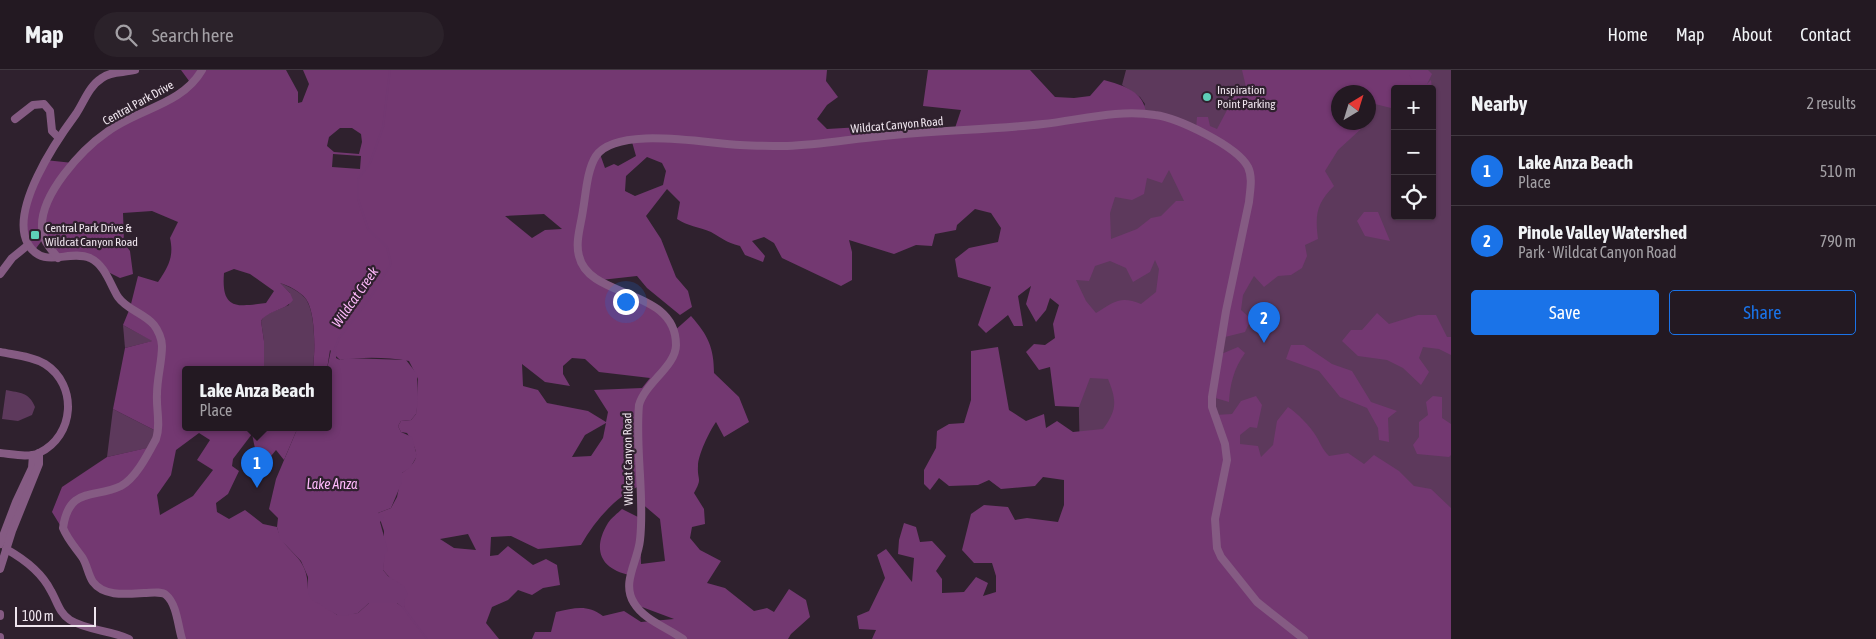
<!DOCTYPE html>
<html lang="en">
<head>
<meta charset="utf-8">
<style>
  :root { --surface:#231922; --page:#2b222a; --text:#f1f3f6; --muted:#a3a0a5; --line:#403840; --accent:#1a73e8 }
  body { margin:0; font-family:"Asap Condensed",sans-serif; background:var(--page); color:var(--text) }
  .controls { position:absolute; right:15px; top:15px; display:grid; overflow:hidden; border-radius:5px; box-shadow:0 1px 4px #0004 }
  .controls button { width:45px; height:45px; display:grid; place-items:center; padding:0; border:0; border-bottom:1px solid var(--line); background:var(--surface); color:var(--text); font:25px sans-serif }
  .compass { position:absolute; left:1331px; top:15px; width:45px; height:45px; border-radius:50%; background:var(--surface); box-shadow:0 1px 4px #0004; rotate:38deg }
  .scale { position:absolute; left:15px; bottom:12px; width:81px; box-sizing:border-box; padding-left:5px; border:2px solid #efe5ee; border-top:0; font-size:14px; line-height:18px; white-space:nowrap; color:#efe5ee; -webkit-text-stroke:4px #2f212e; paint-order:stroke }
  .you { position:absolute; left:625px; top:231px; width:18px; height:18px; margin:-12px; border:4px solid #fff; border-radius:50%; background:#1a73e8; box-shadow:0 0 0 8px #1a73e833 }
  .badge { display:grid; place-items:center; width:32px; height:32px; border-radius:50%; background:var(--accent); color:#fff; font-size:16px; font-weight:700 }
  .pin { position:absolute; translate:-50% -41px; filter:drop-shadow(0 1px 2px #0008) }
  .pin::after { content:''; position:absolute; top:26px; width:18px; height:15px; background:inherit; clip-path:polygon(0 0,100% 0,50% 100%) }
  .popup { position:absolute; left:182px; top:296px; width:150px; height:65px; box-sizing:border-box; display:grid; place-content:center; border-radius:5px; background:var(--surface); filter:drop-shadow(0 1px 4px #0005); font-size:16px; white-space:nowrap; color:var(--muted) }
  .popup b { font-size:19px; color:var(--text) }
  .popup::after { content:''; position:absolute; left:50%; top:100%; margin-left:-10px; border:10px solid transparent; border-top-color:var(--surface) }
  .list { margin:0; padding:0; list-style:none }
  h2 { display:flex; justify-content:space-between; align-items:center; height:65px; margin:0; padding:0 20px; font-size:21px }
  h2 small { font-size:16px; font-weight:400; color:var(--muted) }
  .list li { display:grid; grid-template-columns:32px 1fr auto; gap:15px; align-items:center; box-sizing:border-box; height:70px; padding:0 20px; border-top:1px solid var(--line) }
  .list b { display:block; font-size:19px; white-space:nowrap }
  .list p { margin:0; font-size:16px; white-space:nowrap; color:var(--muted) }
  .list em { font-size:16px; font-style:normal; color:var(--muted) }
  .actions { display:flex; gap:10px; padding:15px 20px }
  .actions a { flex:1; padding:11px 0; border:1px solid var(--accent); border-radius:5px; text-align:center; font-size:18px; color:var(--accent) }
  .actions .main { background:var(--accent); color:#fff }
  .icon { flex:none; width:28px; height:28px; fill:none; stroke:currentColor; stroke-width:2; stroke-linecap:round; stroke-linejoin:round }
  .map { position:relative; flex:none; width:1451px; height:569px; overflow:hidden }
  header { display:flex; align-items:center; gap:30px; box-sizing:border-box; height:70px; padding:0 25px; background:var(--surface); border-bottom:1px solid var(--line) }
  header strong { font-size:24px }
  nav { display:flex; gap:28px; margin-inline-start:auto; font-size:18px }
  .search { width:350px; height:45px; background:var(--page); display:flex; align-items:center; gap:12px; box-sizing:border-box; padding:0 18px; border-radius:28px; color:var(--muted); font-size:19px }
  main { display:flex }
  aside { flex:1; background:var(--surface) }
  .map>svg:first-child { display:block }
  .green { fill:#5d395c; fill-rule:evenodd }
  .forest { fill:#733871; fill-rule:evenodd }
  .water { fill:#723871 }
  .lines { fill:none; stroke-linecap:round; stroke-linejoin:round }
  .stream { stroke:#723871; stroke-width:2 }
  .minor { stroke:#855b83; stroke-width:8 }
  .poi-dot { fill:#5eceb8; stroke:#2f212e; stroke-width:2 }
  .labels { text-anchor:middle; stroke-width:4.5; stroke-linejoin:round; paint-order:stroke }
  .poi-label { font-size:12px; fill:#efe5ee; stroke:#2f212e; text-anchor:start }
  .street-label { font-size:12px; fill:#efe5ee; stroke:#2f212e }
  .water-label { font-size:14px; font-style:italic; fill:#feb9fb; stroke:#2f212e }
</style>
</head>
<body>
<header>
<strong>Map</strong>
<div class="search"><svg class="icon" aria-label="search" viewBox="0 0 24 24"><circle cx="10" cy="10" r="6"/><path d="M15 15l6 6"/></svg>Search here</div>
<nav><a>Home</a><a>Map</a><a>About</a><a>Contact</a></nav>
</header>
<main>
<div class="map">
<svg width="1451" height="569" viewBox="0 0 1451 569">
  <rect width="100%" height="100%" fill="#2f212e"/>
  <!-- green -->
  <g class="green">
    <path d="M 1126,0 L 1451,0 L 1451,569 L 1084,569 L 1076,210 L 1145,34 L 1140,27 L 1122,15 ZM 1395,19 L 1432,19 L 1432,146 L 1395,146 ZM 1338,22 L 1368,22 L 1368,52 L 1338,52 Z"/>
    <path d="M 278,212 C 287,216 298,220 305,228 C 316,241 315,283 313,299 L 264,299 L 264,271 L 261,251 L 265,245 L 289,235 L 290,223 Z"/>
    <polygon points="123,255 153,271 125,278"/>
    <path d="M 6,320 C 20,323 29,322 35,337 L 32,345 L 18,351 L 2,349 Z"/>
    <polygon points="113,339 158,362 152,377 107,387"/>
  </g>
  <!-- forest -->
  <g class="forest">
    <path d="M 181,0 L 286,0 L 298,22 L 298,33 L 302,32 L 309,14 L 303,0 L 827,0 L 826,11 L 838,27 L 827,35 L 817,49 L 827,59 L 861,57 L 871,53 L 884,66 L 954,61 L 961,40 L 923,36 L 928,0 L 1030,0 L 1055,27 L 1074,28 L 1090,26 L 1104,10 C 1122,15 1144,21 1146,43 L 1196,59 L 1197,47 L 1208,47 L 1210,56 L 1217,59 L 1234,27 L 1246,17 L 1242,0 L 1409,0 L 1409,5 L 1427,14 L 1431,10 L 1432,19 L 1395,19 L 1395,39 L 1375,34 L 1369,42 L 1368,22 L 1338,22 L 1338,52 L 1364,53 L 1362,58 L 1338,80 L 1325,101 L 1334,116 C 1316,134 1315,145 1318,169 L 1305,175 L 1307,186 L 1302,198 L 1291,205 L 1278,206 L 1264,217 L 1254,206 L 1243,225 L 1241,240 L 1251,249 L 1245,262 L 1221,268 L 1219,285 L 1238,277 L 1245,283 C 1234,298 1230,314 1229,332 L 1212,327 L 1215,345 L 1232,344 L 1241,331 L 1256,326 L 1262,335 L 1257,358 L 1250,357 L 1240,365 L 1240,374 L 1258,376 L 1261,387 L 1273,375 L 1277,351 L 1288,337 C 1298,344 1310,356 1316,366 C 1321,374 1322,379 1329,386 L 1348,383 L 1364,394 L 1374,385 L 1399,401 L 1414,416 L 1431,419 L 1451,438 L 1451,569 L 872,569 L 876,560 L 859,559 L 857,546 L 869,541 L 885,508 L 877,485 L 886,479 L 912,512 L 914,488 L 898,484 L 899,470 L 904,453 L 916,457 L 920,472 L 932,471 L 946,486 L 936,501 L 942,509 L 942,523 L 964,522 L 976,507 L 988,513 L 983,526 L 996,522 L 996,506 L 992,493 L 974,493 L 962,480 L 971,444 L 984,435 L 1008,437 L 1015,450 L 1027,448 L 1058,452 L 1064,435 L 1064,410 L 1043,407 L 1035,416 L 1001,419 L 989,410 L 978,415 L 949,416 L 939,408 L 930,420 L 924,414 L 924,400 L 936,378 L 937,361 L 949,354 L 964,353 L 971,330 L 971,281 L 998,277 L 1009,340 L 1026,351 L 1044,344 L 1046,358 L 1057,351 L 1073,362 L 1103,359 C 1117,340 1117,331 1108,309 L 1090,308 L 1079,337 L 1055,336 L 1050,297 L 1039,300 L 1026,282 L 1034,274 L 1045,275 L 1055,268 L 1053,254 L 1059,235 L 1050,228 L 1046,240 L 1036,252 L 1026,234 L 1031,216 L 1018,226 L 1023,256 L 1014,256 L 1008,245 L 986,263 L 978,255 L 991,217 L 958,207 L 955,189 L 969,178 L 998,172 L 1001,158 L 991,143 L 975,139 L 957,155 L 956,160 L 935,164 L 932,176 L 916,175 L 894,184 L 849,170 L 852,182 L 852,210 L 841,216 L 782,188 L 774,173 L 764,167 L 752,171 L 765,186 L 763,192 L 745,185 L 740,176 C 725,172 722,168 711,162 C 699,157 687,156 677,149 L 680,132 L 667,119 L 646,146 L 661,169 L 676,207 L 688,221 L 692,237 L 680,245 L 647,218 L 637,206 L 601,210 L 655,237 L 673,262 L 691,246 C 708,265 714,278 714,303 L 739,327 L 749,352 L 724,367 L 716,352 C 709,362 698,385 698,396 C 697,411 703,407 694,423 L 704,439 L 705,454 L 692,457 L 690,468 L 700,480 L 721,491 L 707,513 L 725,518 L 754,541 L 767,538 L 774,542 L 789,519 L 806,530 L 810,547 L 791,564 L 788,569 L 532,569 L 535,562 L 551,562 L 556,542 C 575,538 587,534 603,546 L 624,541 L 641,552 L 674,549 L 634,534 L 630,505 C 600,499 592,479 608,453 C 611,448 618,443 622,439 L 640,448 L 641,494 L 665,491 L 660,449 L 640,432 L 639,416 C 613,429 595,451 581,475 L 538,479 L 511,466 L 491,467 L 490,486 L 498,485 L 508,476 L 533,495 L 546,489 L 557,495 L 560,515 L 543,518 L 532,525 L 518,520 L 508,530 L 492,537 L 486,553 L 499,569 L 182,569 L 166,525 L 121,524 L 98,517 L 52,442 L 62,417 L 107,387 L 151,377 L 158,362 L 113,339 L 125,278 L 152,271 L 123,255 L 130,238 L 138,206 L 158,212 C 169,196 174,186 170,168 L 178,152 L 152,141 L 123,143 L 124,173 L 130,181 L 133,204 L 120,208 L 104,200 L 89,187 L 58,188 L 43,169 L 34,181 L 23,151 L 45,90 L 73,93 L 107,62 L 192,15 ZM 340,58 L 352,58 L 361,64 L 362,72 L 359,84 L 334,82 L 327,76 L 329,67 ZM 632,72 L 636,86 L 618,96 L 614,94 L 605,98 L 600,84 L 621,73 ZM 333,84 L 361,86 L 360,99 L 332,97 ZM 647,87 L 662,93 L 666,101 L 663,115 L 635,126 L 625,121 L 626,106 ZM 1169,100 L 1184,131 L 1176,131 L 1161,146 L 1151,148 L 1137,159 L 1111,169 L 1110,143 L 1115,127 L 1132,130 L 1144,124 L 1147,108 L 1162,113 ZM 544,144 L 562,159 L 545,160 L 532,168 L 505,146 ZM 1155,190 L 1159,199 L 1156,222 L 1141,234 C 1121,225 1113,232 1096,243 L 1086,231 L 1076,210 L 1089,211 L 1095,196 L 1110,191 L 1126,198 L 1133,212 L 1150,202 ZM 234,199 L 250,204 L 274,221 L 266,233 C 237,237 221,240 224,203 ZM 280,213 C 287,215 300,221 306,229 C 316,243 315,283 313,299 L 327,299 L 330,280 L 340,290 C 362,287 386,287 409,291 L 418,309 L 416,344 L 411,350 L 401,351 L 398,356 L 401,362 L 407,363 C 418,382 422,389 402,403 L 397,427 L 391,438 L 378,443 L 384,461 L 383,500 C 394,513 405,521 404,538 L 397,533 L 369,533 L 358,543 L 337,545 L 308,522 C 309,482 285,487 277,457 L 263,454 L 245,440 L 229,449 L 217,442 L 216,433 L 228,424 L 239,401 L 232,396 L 233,389 L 252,364 C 255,377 254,384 267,391 L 276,380 L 284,390 L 298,357 L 186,357 L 186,299 L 264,299 L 264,271 L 261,251 C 268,240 285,241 293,230 L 290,223 ZM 572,288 L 585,289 L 599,302 L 650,308 L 642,318 L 594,320 L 608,342 L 606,352 L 588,341 L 547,333 L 538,320 L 523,316 L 522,294 L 545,312 L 570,316 L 563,304 L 563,296 ZM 606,353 L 603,368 L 591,386 L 572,387 L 585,365 ZM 199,363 L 210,370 L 197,390 L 213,400 L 193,426 L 160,445 L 157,425 L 171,405 L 176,380 ZM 468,464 L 476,480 L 454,478 L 440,469 Z"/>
    <polygon points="1364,142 1378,142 1390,171 1365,166 1357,151"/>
    <polygon points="1377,243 1389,254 1418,245 1436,245 1447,267 1451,267 1451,285 1439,279 1423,277 1419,288 1429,302 1421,315 1403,298 1387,290 1358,286 1342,271 1351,260 1362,260"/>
    <polygon points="1291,275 1304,275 1332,294 1352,301 1371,332 1397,341 1388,348 1389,372 1379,370 1378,358 1367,338 1340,327 1319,301 1286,289"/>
    <polygon points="1433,326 1442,327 1442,348 1451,354 1451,385 1449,387 1417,384 1413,375 1419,367 1419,352 1428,345 1426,332"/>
  </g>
  <!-- water -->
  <g class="water">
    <polygon points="1409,0 1428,0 1432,4 1427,14 1413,12 1409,5"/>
    <polygon points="331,280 337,282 336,288 340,290 348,288 406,290 417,304 418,331 416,344 411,350 401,351 398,356 401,362 412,367 417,386 410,398 402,403 402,412 391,438 378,443 384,447 380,452 388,481 385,484 383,500 388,506 404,516 408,525 405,529 404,539 397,533 369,533 358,543 344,546 337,545 311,529 308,523 308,507 301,491 280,469 277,457 278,448 269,439 276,409 298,357 328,357 327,299"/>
  </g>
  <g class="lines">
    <!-- stream -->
    <g class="stream">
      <polyline points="334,281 339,268 370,228 391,194 387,177 368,159 358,129 358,109 370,93 383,57 390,0"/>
      <polyline points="403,537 427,569"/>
    </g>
    <!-- minor -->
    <g class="minor">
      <path d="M 135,0 C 124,3 111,1 102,8 C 89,16 84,32 76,44 C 56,71 9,140 28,174 C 43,200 69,179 90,188 C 105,195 110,214 118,227 C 127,240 144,243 154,255 C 158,260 162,269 162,276 C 162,292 157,308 157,324 C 156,339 161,355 156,369 C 148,384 136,408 121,416 C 94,429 69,416 63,458 C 68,470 75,477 82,487 C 87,494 88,505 93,512 C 104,527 127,524 144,523 C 151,523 161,521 166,525 C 177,534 178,557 182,569"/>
      <polyline points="15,49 33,35 44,34 50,41 52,61 58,67"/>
      <path d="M 58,188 C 51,179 42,170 42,158 C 40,125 81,80 107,62 C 137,39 182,35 202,0"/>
      <polyline points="0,204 12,188 28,175"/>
      <path d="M 0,282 C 14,285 32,286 45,294 C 78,315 75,366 39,383 C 28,388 12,384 0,383"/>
      <polyline points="0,474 16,432 32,398 33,385"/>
      <path d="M 6,479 C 24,489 42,503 51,521 C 57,531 59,543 70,550 C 88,561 111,560 129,569"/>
      <polyline points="0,499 12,461 39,394 39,383"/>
      <polyline points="0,544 0,546"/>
      <polyline points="0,567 0,569"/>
      <path d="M 683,569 C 668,558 644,550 634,533 C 621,513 638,491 640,470 C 645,426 635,380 639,335 C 645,313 676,296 676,275 C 676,217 589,230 579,186 C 575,172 581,155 583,140 C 586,123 587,100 596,86 C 617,55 708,74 740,75 C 756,76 771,76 787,76 C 819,75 851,69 884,66 C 937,60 990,60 1043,54 C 1080,50 1118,39 1155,45 C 1178,48 1237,76 1248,97 C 1253,108 1250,120 1249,132 L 1226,241 L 1212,327 L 1212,337 L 1225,374 L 1227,390 L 1215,449 L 1217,478 L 1221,487 L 1257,532 L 1304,569"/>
    </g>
  </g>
  <!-- markers -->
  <g class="poi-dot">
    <circle cx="1207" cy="27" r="5"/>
    <rect x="30" y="160" width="10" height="10" rx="2.5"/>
  </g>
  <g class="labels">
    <!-- poi labels -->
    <g class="poi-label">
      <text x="1217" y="24">Inspiration<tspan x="1217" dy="14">Point Parking</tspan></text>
      <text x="45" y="162">Central Park Drive &amp;<tspan x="45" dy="14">Wildcat Canyon Road</tspan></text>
    </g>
    <!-- street labels -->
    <g class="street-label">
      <text transform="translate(138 33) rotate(-29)" y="4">Central Park Drive</text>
      <text transform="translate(897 55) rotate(-5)" y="4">Wildcat Canyon Road</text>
      <text transform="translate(628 389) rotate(-91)" y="4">Wildcat Canyon Road</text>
    </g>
    <!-- water labels -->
    <g class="water-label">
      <text transform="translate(355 227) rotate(-55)" y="5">Wildcat Creek</text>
      <text x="332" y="419">Lake Anza</text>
    </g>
  </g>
</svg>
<div class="controls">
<button>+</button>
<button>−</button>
<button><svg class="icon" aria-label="locate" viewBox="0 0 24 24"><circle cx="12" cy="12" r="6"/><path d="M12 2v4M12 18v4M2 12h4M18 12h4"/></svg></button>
</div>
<svg class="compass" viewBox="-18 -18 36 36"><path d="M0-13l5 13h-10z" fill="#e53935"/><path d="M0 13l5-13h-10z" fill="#a3a0a5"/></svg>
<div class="scale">100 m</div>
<div class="you"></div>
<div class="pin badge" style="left:257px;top:418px">1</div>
<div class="popup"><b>Lake Anza Beach</b>Place</div>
<div class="pin badge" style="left:1264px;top:273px">2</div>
</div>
<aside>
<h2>Nearby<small>2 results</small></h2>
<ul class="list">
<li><span class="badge">1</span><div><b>Lake Anza Beach</b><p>Place</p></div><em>510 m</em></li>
<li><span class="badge">2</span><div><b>Pinole Valley Watershed</b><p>Park · Wildcat Canyon Road</p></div><em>790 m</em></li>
</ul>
<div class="actions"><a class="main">Save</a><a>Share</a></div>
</aside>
</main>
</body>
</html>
